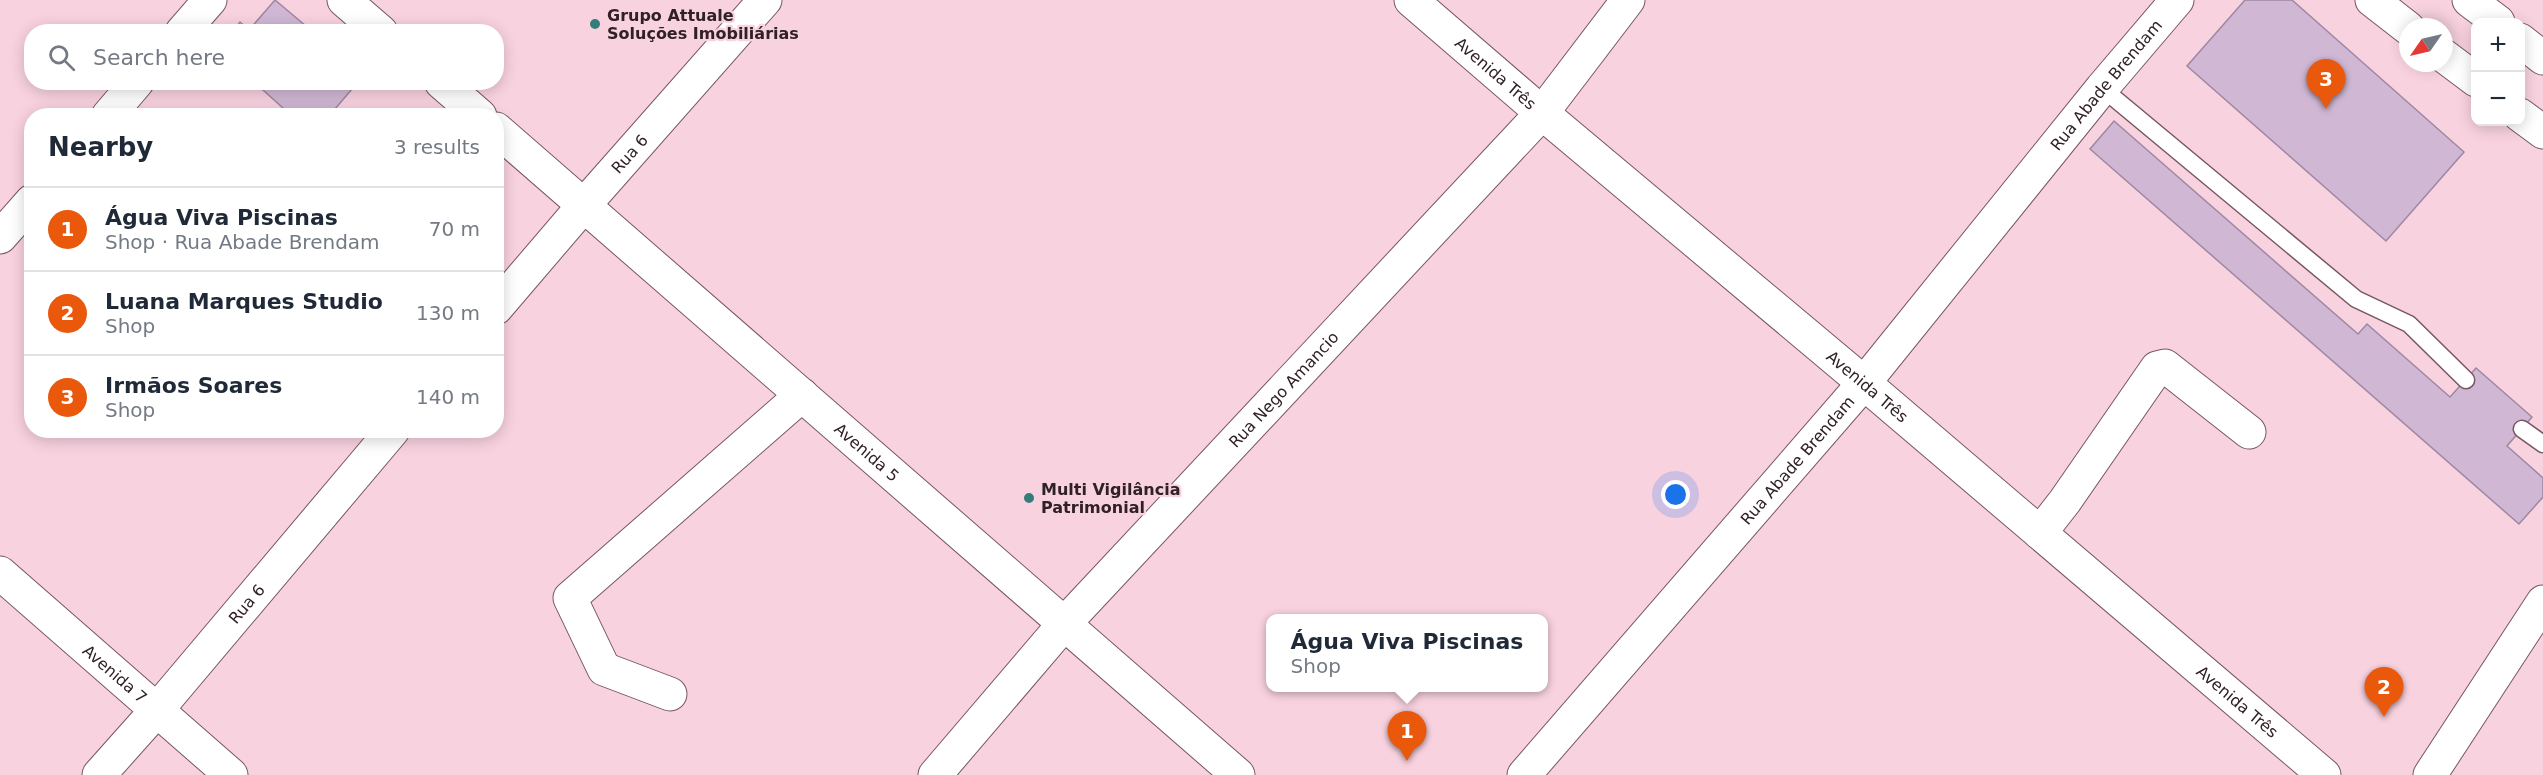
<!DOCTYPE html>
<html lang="en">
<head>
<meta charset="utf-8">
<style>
  :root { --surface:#fff; --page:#f2f2f3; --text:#1f2937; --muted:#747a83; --line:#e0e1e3; --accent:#ea580c }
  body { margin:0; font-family:"DejaVu Sans",sans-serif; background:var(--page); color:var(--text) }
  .controls { position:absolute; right:18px; top:18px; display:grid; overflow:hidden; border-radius:12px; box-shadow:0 3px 15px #0003 }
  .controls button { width:54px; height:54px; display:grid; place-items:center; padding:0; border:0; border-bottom:2px solid var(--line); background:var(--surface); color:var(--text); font:30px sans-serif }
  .compass { position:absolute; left:2399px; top:18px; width:54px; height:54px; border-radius:50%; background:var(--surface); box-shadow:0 3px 15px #0003; rotate:236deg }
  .you { position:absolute; left:1676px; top:495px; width:21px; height:21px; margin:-15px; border:4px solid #fff; border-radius:50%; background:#1a73e8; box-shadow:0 0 0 9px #1a73e833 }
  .badge { display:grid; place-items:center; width:39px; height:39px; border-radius:50%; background:var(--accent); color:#fff; font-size:20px; font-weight:700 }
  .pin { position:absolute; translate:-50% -50px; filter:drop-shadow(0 2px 3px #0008) }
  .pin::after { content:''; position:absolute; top:32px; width:21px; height:18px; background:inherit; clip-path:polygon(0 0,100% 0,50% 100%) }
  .popup { position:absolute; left:1266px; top:614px; width:282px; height:78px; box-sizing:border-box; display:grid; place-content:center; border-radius:12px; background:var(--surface); filter:drop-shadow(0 2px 4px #0005); font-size:20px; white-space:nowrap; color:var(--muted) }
  .popup b { font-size:22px; color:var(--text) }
  .popup::after { content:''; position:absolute; left:50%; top:100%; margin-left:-12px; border:12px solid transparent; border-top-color:var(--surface) }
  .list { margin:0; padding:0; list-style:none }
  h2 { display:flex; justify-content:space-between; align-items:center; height:78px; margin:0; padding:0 24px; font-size:26px }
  h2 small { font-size:20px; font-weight:400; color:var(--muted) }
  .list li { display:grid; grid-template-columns:39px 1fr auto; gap:18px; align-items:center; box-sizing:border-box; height:84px; padding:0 24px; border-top:2px solid var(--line) }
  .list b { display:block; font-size:22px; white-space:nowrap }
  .list p { margin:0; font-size:20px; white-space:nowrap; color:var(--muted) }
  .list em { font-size:20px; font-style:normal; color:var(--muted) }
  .icon { flex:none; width:33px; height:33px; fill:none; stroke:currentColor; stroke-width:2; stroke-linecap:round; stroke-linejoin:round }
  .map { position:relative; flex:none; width:2543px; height:775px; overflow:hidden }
  .search { position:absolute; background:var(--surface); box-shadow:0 3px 15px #0003; left:24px; top:24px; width:480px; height:66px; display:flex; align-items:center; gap:15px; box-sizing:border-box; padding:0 21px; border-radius:24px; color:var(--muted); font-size:22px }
  .panel { position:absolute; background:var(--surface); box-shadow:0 3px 15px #0003; left:24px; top:108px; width:480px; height:330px; border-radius:24px }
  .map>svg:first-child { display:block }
  .building { fill:#d0b8d4; stroke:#9e87a2; stroke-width:1.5 }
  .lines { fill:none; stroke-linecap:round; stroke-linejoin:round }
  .service-casing { stroke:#775662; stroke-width:19 }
  .minor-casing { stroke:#775662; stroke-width:35 }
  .tertiary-casing { stroke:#775662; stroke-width:35 }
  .secondary-casing { stroke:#775662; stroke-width:35 }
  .service { stroke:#fff; stroke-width:16 }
  .minor { stroke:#fff; stroke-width:33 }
  .tertiary { stroke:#fff; stroke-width:33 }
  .secondary { stroke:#fff; stroke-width:33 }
  .poi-dot { fill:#357d78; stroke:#f9d2e0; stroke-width:2 }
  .labels { text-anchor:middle; stroke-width:4.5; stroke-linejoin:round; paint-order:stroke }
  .poi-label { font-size:16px; font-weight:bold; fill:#302126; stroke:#f9d2e0; text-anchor:start }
  .street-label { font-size:16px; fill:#302126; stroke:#f9d2e0 }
</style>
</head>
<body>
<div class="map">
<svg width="2543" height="775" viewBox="0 0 2543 775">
  <rect width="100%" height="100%" fill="#f9d2e0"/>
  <!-- building -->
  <g class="building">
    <polygon points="275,0 313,32 232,32 240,22 249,30"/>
    <polygon points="2245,0 2292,0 2464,152 2386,241 2187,66"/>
    <polygon points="254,82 358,82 329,116 292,116"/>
    <polygon points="2114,121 2358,334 2367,324 2450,397 2476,368 2532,417 2507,446 2543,478 2543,497 2519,524 2090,149"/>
  </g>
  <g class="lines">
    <!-- service casing -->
    <g class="service-casing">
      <g id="service">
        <polyline points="2102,88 2356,299 2409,324 2466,380"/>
        <polyline points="2522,429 2543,444"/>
      </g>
    </g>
    <!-- minor casing -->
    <g class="minor-casing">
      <g id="minor">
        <polyline points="344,0 381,32"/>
        <path id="s1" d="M 1411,0 L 1542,113 L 1864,383 L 2324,775"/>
        <polyline points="182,32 210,0"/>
        <polyline points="441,82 480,116"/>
        <polyline points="108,116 137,82"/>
        <path id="s2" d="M 496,129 L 1238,775"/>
        <polyline points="0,237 32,201"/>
        <path id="s3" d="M 496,308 L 585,204 L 765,0"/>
        <polyline points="2040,533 2065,501 2157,368 2165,366 2249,432"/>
        <path id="s4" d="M 0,573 L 231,775"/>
        <polyline points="670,694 604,669 570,598 802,395"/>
        <path id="s5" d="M 99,775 L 156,711 L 393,430"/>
        <path id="s6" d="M 1524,775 L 1864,383 L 2102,88 L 2177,0"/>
        <polyline points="2430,775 2543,602"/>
      </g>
    </g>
    <!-- tertiary casing -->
    <g class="tertiary-casing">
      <g id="tertiary">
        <path id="s7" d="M 935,775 L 1064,624 L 1542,113 L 1628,0"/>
      </g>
    </g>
    <!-- secondary casing -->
    <g class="secondary-casing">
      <g id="secondary">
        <polyline points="2372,0 2408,28"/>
        <polyline points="2469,0 2498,22"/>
        <polyline points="2520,40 2543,58"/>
        <polyline points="2444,56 2476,80"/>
        <polyline points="2520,115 2543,132"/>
      </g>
    </g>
    <!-- service -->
    <use href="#service" class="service"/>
    <!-- minor -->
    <use href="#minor" class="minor"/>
    <!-- tertiary -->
    <use href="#tertiary" class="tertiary"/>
    <!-- secondary -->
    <use href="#secondary" class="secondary"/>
  </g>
  <!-- markers -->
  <g class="poi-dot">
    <circle cx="595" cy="24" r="6"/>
    <circle cx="1029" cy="498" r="6"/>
  </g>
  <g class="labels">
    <!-- poi labels -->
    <g class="poi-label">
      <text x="607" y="21">Grupo Attuale<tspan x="607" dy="18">Soluções Imobiliárias</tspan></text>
      <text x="1041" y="495">Multi Vigilância<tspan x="1041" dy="18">Patrimonial</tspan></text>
    </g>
    <!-- street labels -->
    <g class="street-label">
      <text dy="6" stroke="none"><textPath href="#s1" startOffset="112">Avenida Três</textPath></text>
      <text dy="6" stroke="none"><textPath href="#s6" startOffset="903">Rua Abade Brendam</textPath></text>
      <text dy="6" stroke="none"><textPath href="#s3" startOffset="204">Rua 6</textPath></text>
      <text dy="6" stroke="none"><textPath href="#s1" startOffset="598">Avenida Três</textPath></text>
      <text dy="6" stroke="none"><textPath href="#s7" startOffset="520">Rua Nego Amancio</textPath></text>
      <text dy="6" stroke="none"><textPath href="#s2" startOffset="492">Avenida 5</textPath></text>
      <text dy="6" stroke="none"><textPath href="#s6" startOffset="417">Rua Abade Brendam</textPath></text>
      <text dy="6" stroke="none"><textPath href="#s5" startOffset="226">Rua 6</textPath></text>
      <text dy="6" stroke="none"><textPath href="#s4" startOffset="153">Avenida 7</textPath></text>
      <text dy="6" stroke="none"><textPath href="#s1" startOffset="1084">Avenida Três</textPath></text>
    </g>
  </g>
</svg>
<div class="controls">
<button>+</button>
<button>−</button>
</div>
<svg class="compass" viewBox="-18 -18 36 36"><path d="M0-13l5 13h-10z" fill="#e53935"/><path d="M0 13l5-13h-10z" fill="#747a83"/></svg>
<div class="you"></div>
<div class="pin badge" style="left:1407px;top:761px">1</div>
<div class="popup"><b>Água Viva Piscinas</b>Shop</div>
<div class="pin badge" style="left:2384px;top:717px">2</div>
<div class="pin badge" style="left:2326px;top:109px">3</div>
<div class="search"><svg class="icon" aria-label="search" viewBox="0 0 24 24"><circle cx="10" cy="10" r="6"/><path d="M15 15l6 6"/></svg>Search here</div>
<section class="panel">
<h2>Nearby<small>3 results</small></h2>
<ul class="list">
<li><span class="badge">1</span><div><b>Água Viva Piscinas</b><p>Shop · Rua Abade Brendam</p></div><em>70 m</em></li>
<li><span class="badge">2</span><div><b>Luana Marques Studio</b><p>Shop</p></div><em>130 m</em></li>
<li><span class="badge">3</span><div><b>Irmãos Soares</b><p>Shop</p></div><em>140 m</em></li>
</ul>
</section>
</div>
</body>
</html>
